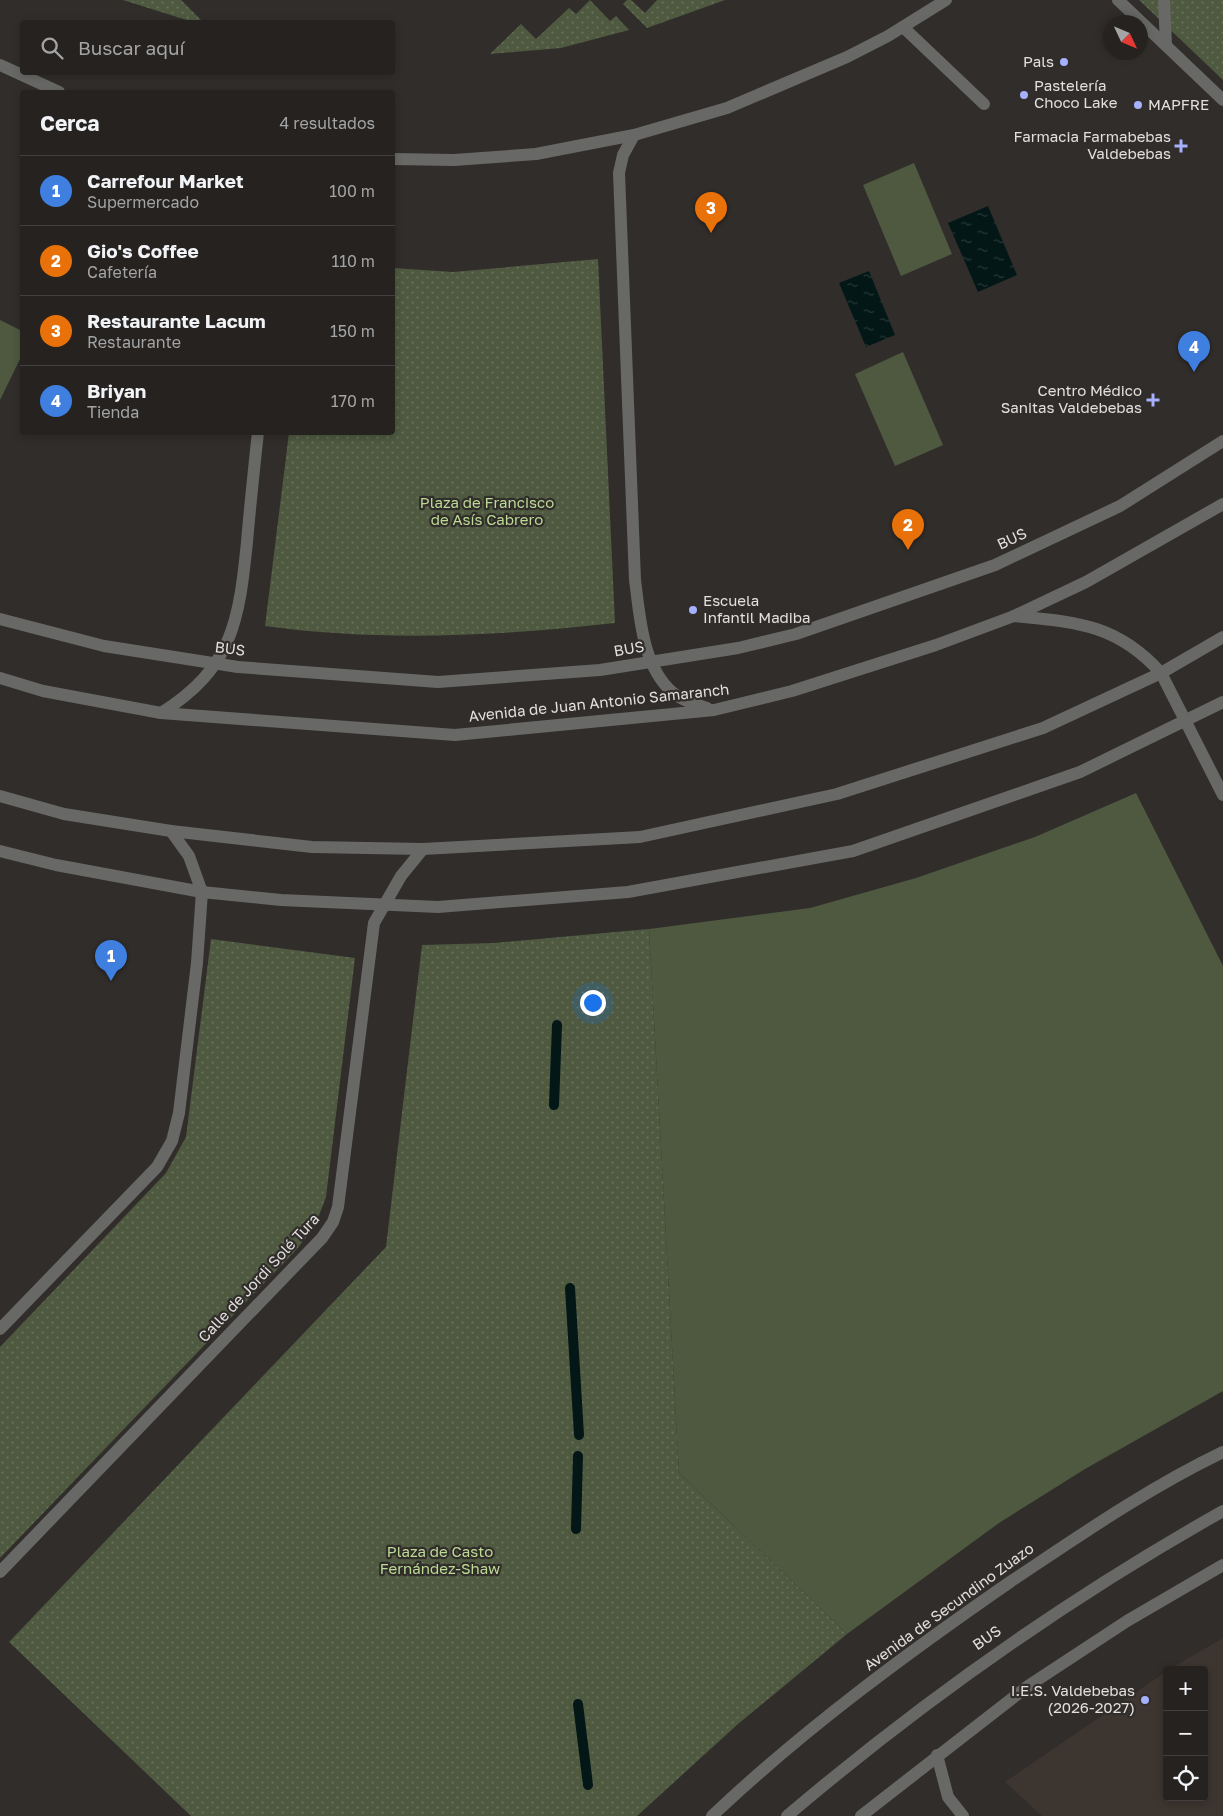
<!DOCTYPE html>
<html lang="es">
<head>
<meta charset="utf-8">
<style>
  :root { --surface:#252220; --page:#2d2a29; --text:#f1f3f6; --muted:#a3a4a5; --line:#423f3e; --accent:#a5b1fc }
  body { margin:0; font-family:"Golos Text",sans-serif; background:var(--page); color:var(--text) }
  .controls { position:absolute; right:15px; bottom:15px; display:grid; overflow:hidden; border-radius:5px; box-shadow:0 2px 8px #0003 }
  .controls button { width:45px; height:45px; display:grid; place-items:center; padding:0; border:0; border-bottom:1px solid var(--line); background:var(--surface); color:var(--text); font:25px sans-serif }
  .compass { position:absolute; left:1103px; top:15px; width:45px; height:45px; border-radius:50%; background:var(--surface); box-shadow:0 2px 8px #0003; rotate:134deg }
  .you { position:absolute; left:592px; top:1002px; width:18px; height:18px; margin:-12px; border:4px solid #fff; border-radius:50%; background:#1a73e8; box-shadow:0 0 0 8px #1a73e833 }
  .badge { display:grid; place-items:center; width:32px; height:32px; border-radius:50%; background:var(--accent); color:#fff; font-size:16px; font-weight:700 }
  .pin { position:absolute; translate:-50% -41px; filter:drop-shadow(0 1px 2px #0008) }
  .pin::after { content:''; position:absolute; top:26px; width:18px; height:15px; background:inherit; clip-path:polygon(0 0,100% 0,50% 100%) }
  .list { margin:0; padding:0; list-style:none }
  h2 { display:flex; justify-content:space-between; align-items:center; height:65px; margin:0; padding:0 20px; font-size:21px }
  h2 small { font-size:16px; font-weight:400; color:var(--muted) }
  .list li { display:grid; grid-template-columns:32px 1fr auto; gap:15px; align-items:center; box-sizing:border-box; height:70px; padding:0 20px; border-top:1px solid var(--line) }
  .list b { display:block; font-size:19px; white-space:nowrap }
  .list p { margin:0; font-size:16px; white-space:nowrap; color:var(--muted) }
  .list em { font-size:16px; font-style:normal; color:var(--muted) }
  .icon { flex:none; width:28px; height:28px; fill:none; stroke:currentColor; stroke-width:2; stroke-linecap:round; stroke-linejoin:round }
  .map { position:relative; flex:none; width:1223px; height:1816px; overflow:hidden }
  .search { position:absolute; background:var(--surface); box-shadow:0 2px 8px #0003; left:20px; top:20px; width:375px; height:55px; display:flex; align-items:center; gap:12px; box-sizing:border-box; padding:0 18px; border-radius:5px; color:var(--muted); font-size:19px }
  .panel { position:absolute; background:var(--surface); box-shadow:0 2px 8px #0003; left:20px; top:90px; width:375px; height:345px; border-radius:5px }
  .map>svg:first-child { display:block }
  .built { fill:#3d352f }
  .grass { fill:#4e5940 }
  .park { fill:url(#park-dots) }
  .water { fill:url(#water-ripples) }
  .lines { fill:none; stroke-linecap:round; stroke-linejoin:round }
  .stream { stroke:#031717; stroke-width:10 }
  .minor { stroke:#686967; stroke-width:12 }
  .poi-dot { fill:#a5b1fc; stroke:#312d2b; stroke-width:2 }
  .labels { text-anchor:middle; stroke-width:4.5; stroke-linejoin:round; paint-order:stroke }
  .poi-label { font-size:15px; fill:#e2e0df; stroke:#312d2b; text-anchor:end }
  .park-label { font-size:15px; fill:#bcda94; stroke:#312d2b }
  .street-label { font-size:15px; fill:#e2e0df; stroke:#312d2b }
</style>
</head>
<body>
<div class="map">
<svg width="1223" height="1816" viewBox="0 0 1223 1816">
  <defs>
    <pattern id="park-dots" width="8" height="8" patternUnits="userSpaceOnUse" patternTransform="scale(1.25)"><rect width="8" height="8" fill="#4e5940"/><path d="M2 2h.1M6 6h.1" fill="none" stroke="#67715b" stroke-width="1.8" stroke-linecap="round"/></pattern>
    <pattern id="water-ripples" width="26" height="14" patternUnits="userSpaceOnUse" patternTransform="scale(1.25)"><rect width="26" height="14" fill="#031717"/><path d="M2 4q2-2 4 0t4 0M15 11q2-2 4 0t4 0" fill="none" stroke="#273838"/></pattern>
  </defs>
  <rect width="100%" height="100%" fill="#312d2b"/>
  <!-- built -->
  <polygon class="built" points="1223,1638 1223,1816 1042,1816 1005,1782 1167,1671 1167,1797 1204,1797 1204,1670 1168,1670"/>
  <!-- grass -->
  <g class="grass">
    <polygon points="914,163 952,254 901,276 863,185"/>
    <polygon points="0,320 22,331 22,355 0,400"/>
    <polygon points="903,352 943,445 895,466 855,374"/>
    <polygon points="1136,793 1223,966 1223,1391 1085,1469 999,1523 847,1634 679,1473 649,929 810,908 916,878 1035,837"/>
  </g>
  <!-- park -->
  <g class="park">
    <polygon points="123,0 181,0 203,22 193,22"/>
    <polygon points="590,0 610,21 616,16 629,30 561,48 490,54 521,24 536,39 569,8 576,14"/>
    <polygon points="627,0 631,0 645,13 657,0 725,0 647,28 623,4"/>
    <polygon points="1139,0 1223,0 1223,80"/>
    <path d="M 598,259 L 615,623 C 499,636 381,642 265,626 L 289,433 L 392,432 L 393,268 L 453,272 Z"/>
    <polygon points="649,929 679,1473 847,1634 738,1724 637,1816 191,1816 9,1642 386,1247 422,945 494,943"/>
    <polygon points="211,939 355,958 326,1197 315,1226 296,1250 0,1558 0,1347 166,1173 186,1137"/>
  </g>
  <!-- water -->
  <g class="water">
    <polygon points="988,206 1017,275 978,292 948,223"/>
    <polygon points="869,271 895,335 866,347 839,283"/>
  </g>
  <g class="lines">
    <!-- stream -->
    <g class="stream">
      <polyline points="554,1105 557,1025"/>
      <polyline points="570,1288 579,1435"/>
      <polyline points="576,1529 578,1456"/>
      <polyline points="578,1704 588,1785"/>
    </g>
    <!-- minor -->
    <g class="minor">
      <polyline points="1118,0 1223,100"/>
      <polyline points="1164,0 1166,45"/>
      <polyline points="903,27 984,104"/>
      <polyline points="0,65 59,92"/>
      <path d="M 634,135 L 623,155 L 619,173 L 635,580 C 640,617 642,665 672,692 C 681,700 695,704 707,708"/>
      <polyline points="392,159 454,160 536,154 634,135 727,108 847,57 888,36 946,0"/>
      <path d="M 1014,616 C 1076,622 1117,624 1161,673 L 1223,795"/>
      <polyline points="0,619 104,646 238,667 438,682 600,670 738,648 796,634 995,565 1120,506 1223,441"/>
      <polyline points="0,678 43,691 161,713 455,735 714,710 792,691 936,645 1014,616 1086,582 1223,504"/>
      <path d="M 161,713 C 233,668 239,620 247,542 C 250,506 254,469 258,432"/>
      <polyline points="0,796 64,814 171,831 312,847 423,849 640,837 837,794 1043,728 1161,673 1223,637"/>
      <polyline points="0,851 56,865 202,892 281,900 438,907 628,892 853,851 1080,772 1223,702"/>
      <polyline points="0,1329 157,1167 172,1141 179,1113 197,963 202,892 189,856 171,831"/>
      <polyline points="0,1572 322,1238 333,1222 338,1207 374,923 401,876 423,849"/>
      <polyline points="937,1755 948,1797 963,1816"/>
      <path d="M 712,1816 C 804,1729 906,1654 1010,1582 C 1079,1536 1148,1488 1223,1452"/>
      <path d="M 787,1816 C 925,1699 1065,1600 1223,1511"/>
      <polyline points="861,1816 1028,1686 1127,1621 1223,1565"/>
    </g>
  </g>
  <!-- markers -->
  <g class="poi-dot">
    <circle cx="1064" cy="62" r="5"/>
    <circle cx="1024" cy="95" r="5"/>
    <circle cx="1138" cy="105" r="5"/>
    <path d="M1178.5 138.5h5v5h5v5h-5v5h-5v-5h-5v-5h5z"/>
    <path d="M1150.5 392.5h5v5h5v5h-5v5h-5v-5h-5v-5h5z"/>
    <circle cx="693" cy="610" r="5"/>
    <circle cx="1145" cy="1700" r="5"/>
  </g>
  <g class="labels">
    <!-- poi labels -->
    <g class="poi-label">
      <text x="1054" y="67">Pals</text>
      <text x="1034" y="91" text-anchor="start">Pastelería<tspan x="1034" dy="17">Choco Lake</tspan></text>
      <text x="1148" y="110" text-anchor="start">MAPFRE</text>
      <text x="1171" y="142">Farmacia Farmabebas<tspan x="1171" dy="17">Valdebebas</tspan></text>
      <text x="1142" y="396">Centro Médico<tspan x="1142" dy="17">Sanitas Valdebebas</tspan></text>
      <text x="703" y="606" text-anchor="start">Escuela<tspan x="703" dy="17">Infantil Madiba</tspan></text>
      <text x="1135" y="1696">I.E.S. Valdebebas<tspan x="1135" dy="17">(2026-2027)</tspan></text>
    </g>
    <!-- park labels -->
    <g class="park-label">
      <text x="487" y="508">Plaza de Francisco<tspan x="487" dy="17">de Asís Cabrero</tspan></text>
      <text x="440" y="1557">Plaza de Casto<tspan x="440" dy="17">Fernández-Shaw</tspan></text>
    </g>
    <!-- street labels -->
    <g class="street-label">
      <text transform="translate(1012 539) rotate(-25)" y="5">BUS</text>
      <text transform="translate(230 649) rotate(7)" y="5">BUS</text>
      <text transform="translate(629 649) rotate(-10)" y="5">BUS</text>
      <text transform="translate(599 703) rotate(-6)" y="5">Avenida de Juan Antonio Samaranch</text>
      <text transform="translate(259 1278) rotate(-47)" y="5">Calle de Jordi Solé Tura</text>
      <text transform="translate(949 1607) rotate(-36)" y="5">Avenida de Secundino Zuazo</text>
      <text transform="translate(987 1638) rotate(-35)" y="5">BUS</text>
    </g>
  </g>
</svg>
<div class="controls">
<button>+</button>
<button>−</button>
<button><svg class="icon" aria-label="locate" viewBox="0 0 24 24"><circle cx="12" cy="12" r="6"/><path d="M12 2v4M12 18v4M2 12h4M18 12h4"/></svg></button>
</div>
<svg class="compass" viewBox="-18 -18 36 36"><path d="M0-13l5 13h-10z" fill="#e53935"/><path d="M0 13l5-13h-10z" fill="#a3a4a5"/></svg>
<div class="you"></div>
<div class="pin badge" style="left:111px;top:981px;background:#3f7fe0">1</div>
<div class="pin badge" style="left:908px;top:550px;background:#e8710a">2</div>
<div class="pin badge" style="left:711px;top:233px;background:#e8710a">3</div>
<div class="pin badge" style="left:1194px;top:372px;background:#3f7fe0">4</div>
<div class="search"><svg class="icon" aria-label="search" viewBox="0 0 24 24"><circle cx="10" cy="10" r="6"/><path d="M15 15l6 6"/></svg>Buscar aquí</div>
<section class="panel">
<h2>Cerca<small>4 resultados</small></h2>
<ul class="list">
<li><span class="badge" style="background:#3f7fe0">1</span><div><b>Carrefour Market</b><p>Supermercado</p></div><em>100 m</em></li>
<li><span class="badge" style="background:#e8710a">2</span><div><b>Gio's Coffee</b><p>Cafetería</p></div><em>110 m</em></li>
<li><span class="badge" style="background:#e8710a">3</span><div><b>Restaurante Lacum</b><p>Restaurante</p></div><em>150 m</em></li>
<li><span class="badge" style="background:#3f7fe0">4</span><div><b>Briyan</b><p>Tienda</p></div><em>170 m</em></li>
</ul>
</section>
</div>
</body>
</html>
